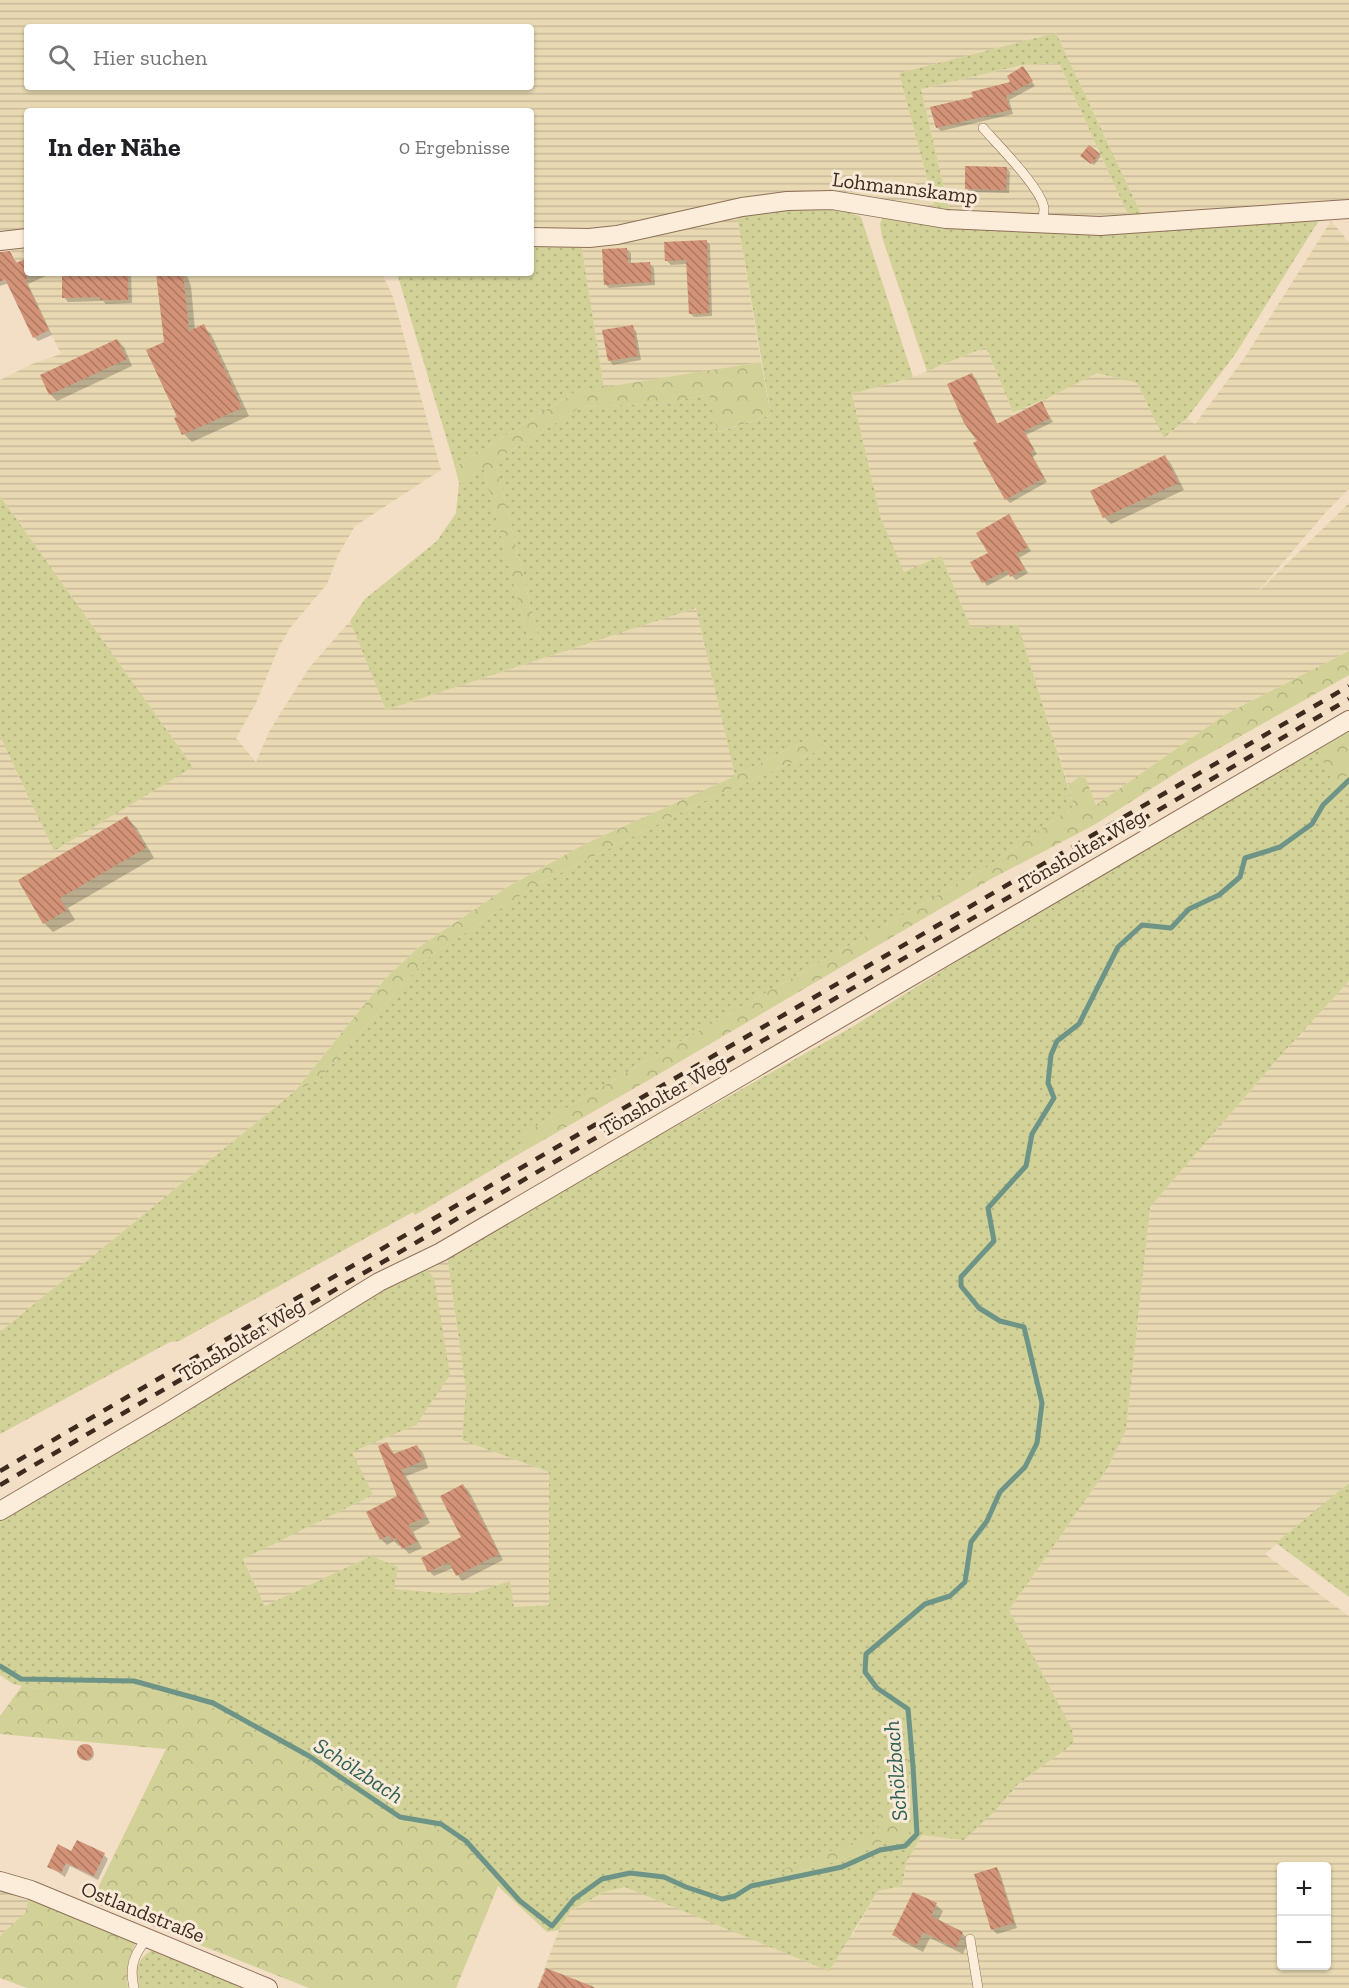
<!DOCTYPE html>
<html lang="de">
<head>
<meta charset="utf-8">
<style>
  :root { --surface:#fff; --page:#f2f2f2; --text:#202124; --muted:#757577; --line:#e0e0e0 }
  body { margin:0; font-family:"Zilla Slab",serif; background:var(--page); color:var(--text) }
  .controls { position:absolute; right:18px; bottom:18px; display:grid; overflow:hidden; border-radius:6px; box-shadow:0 2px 4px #0004 }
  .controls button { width:54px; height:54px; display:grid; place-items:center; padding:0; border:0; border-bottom:2px solid var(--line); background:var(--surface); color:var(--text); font:30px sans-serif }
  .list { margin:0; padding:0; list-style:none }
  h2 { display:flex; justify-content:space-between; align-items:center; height:78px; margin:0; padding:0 24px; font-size:26px }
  h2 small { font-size:20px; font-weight:400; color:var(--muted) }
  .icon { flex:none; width:33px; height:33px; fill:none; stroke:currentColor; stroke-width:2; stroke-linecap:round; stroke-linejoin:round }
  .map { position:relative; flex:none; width:1349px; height:1988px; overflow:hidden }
  .search { position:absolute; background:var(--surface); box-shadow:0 2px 4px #0004; left:24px; top:24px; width:510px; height:66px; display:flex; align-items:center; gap:15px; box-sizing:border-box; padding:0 21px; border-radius:6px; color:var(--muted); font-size:22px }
  .panel { position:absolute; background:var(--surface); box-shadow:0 2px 4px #0004; left:24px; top:108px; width:510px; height:168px; border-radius:6px }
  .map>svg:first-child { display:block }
  .farmland { fill:url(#farmland-rules); fill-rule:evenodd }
  .grass { fill:url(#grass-dots); fill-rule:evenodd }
  .forest { fill:url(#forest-crowns) }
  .shadow { fill:#0003 }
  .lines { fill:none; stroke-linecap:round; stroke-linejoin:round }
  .stream { stroke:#6d9486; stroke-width:5 }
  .building { fill:url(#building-back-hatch) }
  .lane-casing { stroke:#8f6f59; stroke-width:10 }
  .street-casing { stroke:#8f6f59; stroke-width:20 }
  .lane { stroke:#fbedda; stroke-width:9 }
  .street { stroke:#fbedda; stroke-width:18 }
  .rail { stroke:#3e2a1e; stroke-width:4.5; stroke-dasharray:10 10; stroke-linecap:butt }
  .labels { text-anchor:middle; stroke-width:6; stroke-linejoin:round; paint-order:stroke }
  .street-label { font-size:21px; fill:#3e2a1e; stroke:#f8ead6 }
  .water-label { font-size:22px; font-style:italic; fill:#2d5f56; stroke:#f8ead6 }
</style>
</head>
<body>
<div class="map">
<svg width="1349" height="1988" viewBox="0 0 1349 1988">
  <defs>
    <pattern id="farmland-rules" width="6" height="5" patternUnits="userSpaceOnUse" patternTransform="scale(1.5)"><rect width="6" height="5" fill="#e8d9b2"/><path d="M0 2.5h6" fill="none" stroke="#c8ba99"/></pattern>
    <pattern id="grass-dots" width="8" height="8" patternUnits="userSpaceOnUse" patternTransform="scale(1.5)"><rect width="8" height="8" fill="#d1d198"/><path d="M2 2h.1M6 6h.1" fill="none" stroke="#b4b483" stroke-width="1.8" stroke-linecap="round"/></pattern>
    <pattern id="forest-crowns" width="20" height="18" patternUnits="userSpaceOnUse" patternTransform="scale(1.5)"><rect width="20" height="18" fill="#d1d198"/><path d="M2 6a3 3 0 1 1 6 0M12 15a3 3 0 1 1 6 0" fill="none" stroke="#b4b483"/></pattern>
    <pattern id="building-back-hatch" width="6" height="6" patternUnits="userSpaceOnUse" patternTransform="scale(1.5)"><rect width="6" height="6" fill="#d39378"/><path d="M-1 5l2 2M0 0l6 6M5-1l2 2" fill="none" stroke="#ad7862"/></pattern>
  </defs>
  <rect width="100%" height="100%" fill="#f2dfc5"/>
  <!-- farmland -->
  <g class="farmland">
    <path d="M 0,0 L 1349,0 L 1349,203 L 1143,218 L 1056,33 L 899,73 L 936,212 L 865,200 L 615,228 L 531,233 L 531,111 L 27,111 L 27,229 L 0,232 ZM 27,27 L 531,27 L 531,87 L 27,87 Z"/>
    <polygon points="1059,63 1130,219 950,214 921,89 1022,65"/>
    <polygon points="737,217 761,362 604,388 581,243"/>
    <polygon points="1331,221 1349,242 1349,489 1326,512 1255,595 1349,503 1349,651 1226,714 1096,805 1084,775 1068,785 1018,626 971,628 941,556 904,573 881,519 852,394 913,377 986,347 1013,412 1046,399 1097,373 1137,383 1165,438 1187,418 1195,424 1243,360"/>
    <polygon points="27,243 27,273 382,273 393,297 441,470 355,526 338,555 327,584 290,628 278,649 256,703 236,738 256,762 270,730 309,668 350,621 386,710 696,608 735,776 587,843 509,886 418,948 385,979 295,1091 0,1332 0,736 54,851 193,767 0,496 0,380 32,364 61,354 8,245"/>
    <path d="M 1349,981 L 1349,1483 L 1265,1554 L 1349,1616 L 1349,1988 L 537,1988 L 559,1930 L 572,1908 L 575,1909 L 604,1892 L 625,1887 L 853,1934 L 878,1891 L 902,1886 L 906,1863 L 922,1835 L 996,1810 L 1018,1784 L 1074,1743 L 1072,1729 L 1009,1610 L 1107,1469 L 1126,1430 L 1150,1207 L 1281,1055 ZM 1282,1866 L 1326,1866 L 1326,1966 L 1282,1966 Z"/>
    <polygon points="447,1255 466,1390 462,1440 549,1472 549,1605 514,1607 510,1581 467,1595 394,1589 371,1556 265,1606 243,1558 373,1495 351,1452 416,1425 424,1266"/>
    <polygon points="0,1890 28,1899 27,1912 0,1936"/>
  </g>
  <!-- grass -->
  <g class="grass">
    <polygon points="1056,33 1143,218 1130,219 1059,63 1022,65 921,89 950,214 936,212 899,73"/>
    <polygon points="789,207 841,209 861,217 913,377 852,394 881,519 904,572 941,556 971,628 1018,625 1074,806 986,868 637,1066 525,1133 519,1154 415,1215 413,1212 179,1341 170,1342 0,1434 0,1332 295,1091 318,1080 425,960 538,884 702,802 829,746 812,737 735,776 696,608 386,710 350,621 365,599 437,541 456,513 459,483 483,467 528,639 538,636 495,461 581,407 668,403 709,394 719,432 771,415 737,217"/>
    <polygon points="1321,217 1236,353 1187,418 1164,438 1137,383 1097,373 1046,399 1013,412 986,347 927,371 882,237 880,224 882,218"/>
    <polygon points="531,243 581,243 604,388 575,392 455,467 397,273 531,273"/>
    <polygon points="0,496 193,767 54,851 0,736"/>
    <path d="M 1316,746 L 1335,786 L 1346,776 L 1349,776 L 1349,981 L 1281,1055 L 1150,1207 L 1126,1430 L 1107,1469 L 1009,1610 L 1072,1729 L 1074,1743 L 1018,1784 L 996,1810 L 964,1840 L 922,1835 L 906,1863 L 902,1886 L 878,1891 L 829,1971 L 625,1887 L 604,1892 L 574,1909 L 572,1908 L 559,1930 L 547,1932 L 498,1886 L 483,1864 L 434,1827 L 398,1820 L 314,1766 L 216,1709 L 176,1695 L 139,1688 L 91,1683 L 39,1689 L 13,1684 L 0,1675 L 0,1520 L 366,1297 L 424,1266 L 434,1278 L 450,1375 L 416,1425 L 352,1452 L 373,1495 L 243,1559 L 265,1606 L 371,1556 L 398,1567 L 394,1589 L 467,1595 L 510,1581 L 514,1607 L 549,1605 L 549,1472 L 462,1440 L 466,1390 L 447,1255 L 852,1027 L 977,949 ZM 902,1711 C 906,1749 917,1806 904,1842 L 881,1842 L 858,1855 L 793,1873 L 770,1874 L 878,1834 Z"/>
    <polygon points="1349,1483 1349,1597 1276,1543"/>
    <path d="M 153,1949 L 249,1988 L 139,1988 C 134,1968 136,1961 153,1949 Z"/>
  </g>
  <!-- forest -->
  <g class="forest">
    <polygon points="761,362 771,415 718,432 709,394 668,403 581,407 495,461 538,636 528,640 483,467 459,483 455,467 575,392"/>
    <polygon points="1349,651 1349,675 1184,768 1094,825 991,879 647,1081 519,1154 525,1133 637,1066 986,868 1074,806 1068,785 1084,774 1096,805 1226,714"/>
    <polygon points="1349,730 1349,776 1346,776 1335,787 1316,746"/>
    <polygon points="812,737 829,746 702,802 538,884 425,960 318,1080 295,1091 385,979 418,948 509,886 587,843 735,776"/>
    <polygon points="91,1683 139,1688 176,1695 216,1709 314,1766 398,1820 434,1827 467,1847 483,1864 498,1886 456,1988 309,1988 91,1902 166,1749 0,1734 0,1716 22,1686 39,1689"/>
    <polygon points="895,1707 902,1710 909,1771 909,1837 904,1842 881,1842 858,1855 793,1873 768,1875 878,1833"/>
    <path d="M 28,1899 L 137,1941 C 129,1956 125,1971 128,1988 L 27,1988 L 0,1978 L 0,1936 L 26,1912 Z"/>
  </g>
  <!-- shadow -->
  <g class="shadow">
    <polygon points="1030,79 1035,86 1009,100 1013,114 941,131 937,127 975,98"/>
    <polygon points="1090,147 1101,156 1094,165 1082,156"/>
    <polygon points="1006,168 1010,172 1009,193 970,192 966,188"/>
    <polygon points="706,241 710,245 712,316 694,317 690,313 688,264 671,265 667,261"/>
    <polygon points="627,250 631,253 631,265 650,264 654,268 655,285 609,288 605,284"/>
    <polygon points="10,253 18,264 27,259 27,273 45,273 46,276 28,284 52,335 38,341 34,337 9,283 0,286 0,257"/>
    <polygon points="63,273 131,273 132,303 106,304 103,301 68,302 64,297"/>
    <polygon points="157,273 186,273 191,286 195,330 203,326 211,334 249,416 192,442 184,434 176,418 179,417 166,343"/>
    <polygon points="632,327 636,331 641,360 613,365 609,360"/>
    <polygon points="117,340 124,347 132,366 57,401 50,394"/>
    <polygon points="972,375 976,379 998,425 1041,403 1053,422 1026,435 1037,454 1033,457 1047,482 1010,503 1006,499 979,442"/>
    <polygon points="1165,457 1171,464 1184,490 1111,524 1105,518 1092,491"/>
    <polygon points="1009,516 1031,551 1019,558 1028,573 1016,580 1010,574 987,586 972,563 990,553"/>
    <polygon points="127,818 136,827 154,858 68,908 75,920 53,932 44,923 20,881"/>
    <polygon points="387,1444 395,1455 417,1446 423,1453 428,1468 406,1476 430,1523 413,1532 422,1548 409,1554 401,1545 399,1546 394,1541 387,1545 381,1539 398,1497"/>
    <polygon points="463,1486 469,1491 503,1560 462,1581 453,1568 434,1576 429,1571 463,1538"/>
    <circle cx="87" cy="1754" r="7"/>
    <polygon points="72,1853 104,1855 108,1859 98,1880 70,1866 65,1877 49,1866"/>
    <polygon points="996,1868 1000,1873 1017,1928 997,1934 992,1929"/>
    <polygon points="936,1905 943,1911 938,1921 962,1933 969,1940 963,1954 930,1938 923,1952 901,1941 894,1934"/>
  </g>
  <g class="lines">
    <!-- stream -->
    <polyline class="stream" points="0,1666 21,1679 134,1681 213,1703 309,1756 400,1817 441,1824 466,1841 520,1901 552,1926 574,1899 602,1879 630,1873 664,1877 686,1887 722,1899 735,1896 751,1886 842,1867 880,1850 905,1846 917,1834 913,1766 908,1709 877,1688 865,1672 866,1654 925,1604 950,1596 965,1582 971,1542 987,1521 1000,1492 1025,1467 1037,1443 1042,1403 1024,1327 1000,1321 979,1308 961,1286 961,1277 994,1241 988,1208 1026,1166 1032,1134 1054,1098 1048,1083 1051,1055 1057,1041 1079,1024 1118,947 1142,925 1171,928 1189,909 1219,895 1240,877 1245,858 1280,847 1312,824 1323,805 1349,780"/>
  </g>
  <!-- building -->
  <g class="building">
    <polygon points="1023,66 1033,81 1006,96 1010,110 936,128 930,107 973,97 971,92 1010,82 1007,76"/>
    <polygon points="1089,145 1100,154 1091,164 1080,156"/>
    <polygon points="965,166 1007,167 1006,190 965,189"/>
    <polygon points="707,240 709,313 689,314 686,260 665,261 664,242"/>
    <polygon points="627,248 628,263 650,262 652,282 604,285 602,249"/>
    <polygon points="10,251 16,263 27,258 27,279 25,280 49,330 33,338 5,279 0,282 0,252"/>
    <polygon points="62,273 128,273 128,300 100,300 100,297 62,298"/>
    <polygon points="156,273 183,273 189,331 204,324 242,408 182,435 174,418 177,417 146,350 164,342"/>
    <polygon points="633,325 638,356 608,361 602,330"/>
    <polygon points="117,339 127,359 49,395 40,375"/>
    <polygon points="972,373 997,424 1042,401 1050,418 1024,431 1034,450 1030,452 1044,478 1005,500 973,443 977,441 964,423 947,384"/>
    <polygon points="1165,455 1178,483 1103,518 1090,491"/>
    <polygon points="1009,514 1028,547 1016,554 1025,569 1010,577 1007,570 982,583 970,562 988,553 976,533"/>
    <polygon points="127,816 146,848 60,898 67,910 43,924 18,880"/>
    <polygon points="387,1442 393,1454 417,1445 423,1461 401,1470 425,1517 408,1525 417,1542 402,1549 396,1538 392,1540 389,1535 380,1540 366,1512 397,1496 378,1446"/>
    <polygon points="463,1484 499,1554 456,1576 449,1562 428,1572 421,1558 461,1537 440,1496"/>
    <circle cx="85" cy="1752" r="8"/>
    <polygon points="77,1840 105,1853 94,1876 66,1863 61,1873 47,1867 58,1844 71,1851"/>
    <polygon points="997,1867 1014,1923 991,1930 974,1874"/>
    <polygon points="913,1892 937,1903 931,1916 963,1932 956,1948 923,1932 916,1946 892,1935"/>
    <polygon points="546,1968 594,1987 594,1988 538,1988"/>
  </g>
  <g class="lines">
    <!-- lane casing -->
    <g class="lane-casing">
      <g id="lane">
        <path d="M 983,128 C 997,144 1043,190 1044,209 C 1044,213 1043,219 1042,223"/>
        <polyline points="970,1939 978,1988"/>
        <path d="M 134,1988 C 129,1966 134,1955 147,1938"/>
      </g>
    </g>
    <!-- street casing -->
    <g class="street-casing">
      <g id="street">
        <polyline points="531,237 589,238 617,235 742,207 787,201 832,200 946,219 1100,226 1349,209"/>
        <polyline points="0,241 27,238"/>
        <polyline points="0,1511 166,1413 379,1282 441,1252 1349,720"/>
        <polyline points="0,1881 31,1890 268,1988"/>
      </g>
    </g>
    <!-- lane -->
    <use href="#lane" class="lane"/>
    <!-- street -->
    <use href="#street" class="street"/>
    <!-- rail -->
    <g class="rail">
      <polyline points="0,1471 1349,686"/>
      <polyline points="0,1485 1349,699"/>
    </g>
  </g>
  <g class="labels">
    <!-- street labels -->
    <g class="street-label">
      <text transform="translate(905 188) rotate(7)" y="7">Lohmannskamp</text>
      <text transform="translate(1082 850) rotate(-30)" y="7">Tönsholter Weg</text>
      <text transform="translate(663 1096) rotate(-30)" y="7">Tönsholter Weg</text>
      <text transform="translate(242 1340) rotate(-31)" y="7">Tönsholter Weg</text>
      <text transform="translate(143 1912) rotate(22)" y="7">Ostlandstraße</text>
    </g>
    <!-- water labels -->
    <g class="water-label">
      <text transform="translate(359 1770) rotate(33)" y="8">Schölzbach</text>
      <text transform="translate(895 1771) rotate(-95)" y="8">Schölzbach</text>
    </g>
  </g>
</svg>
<div class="controls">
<button>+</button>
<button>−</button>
</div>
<div class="search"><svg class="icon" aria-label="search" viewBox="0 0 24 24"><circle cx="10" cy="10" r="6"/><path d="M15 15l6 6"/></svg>Hier suchen</div>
<section class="panel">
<h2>In der Nähe<small>0 Ergebnisse</small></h2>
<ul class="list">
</ul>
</section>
</div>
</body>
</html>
